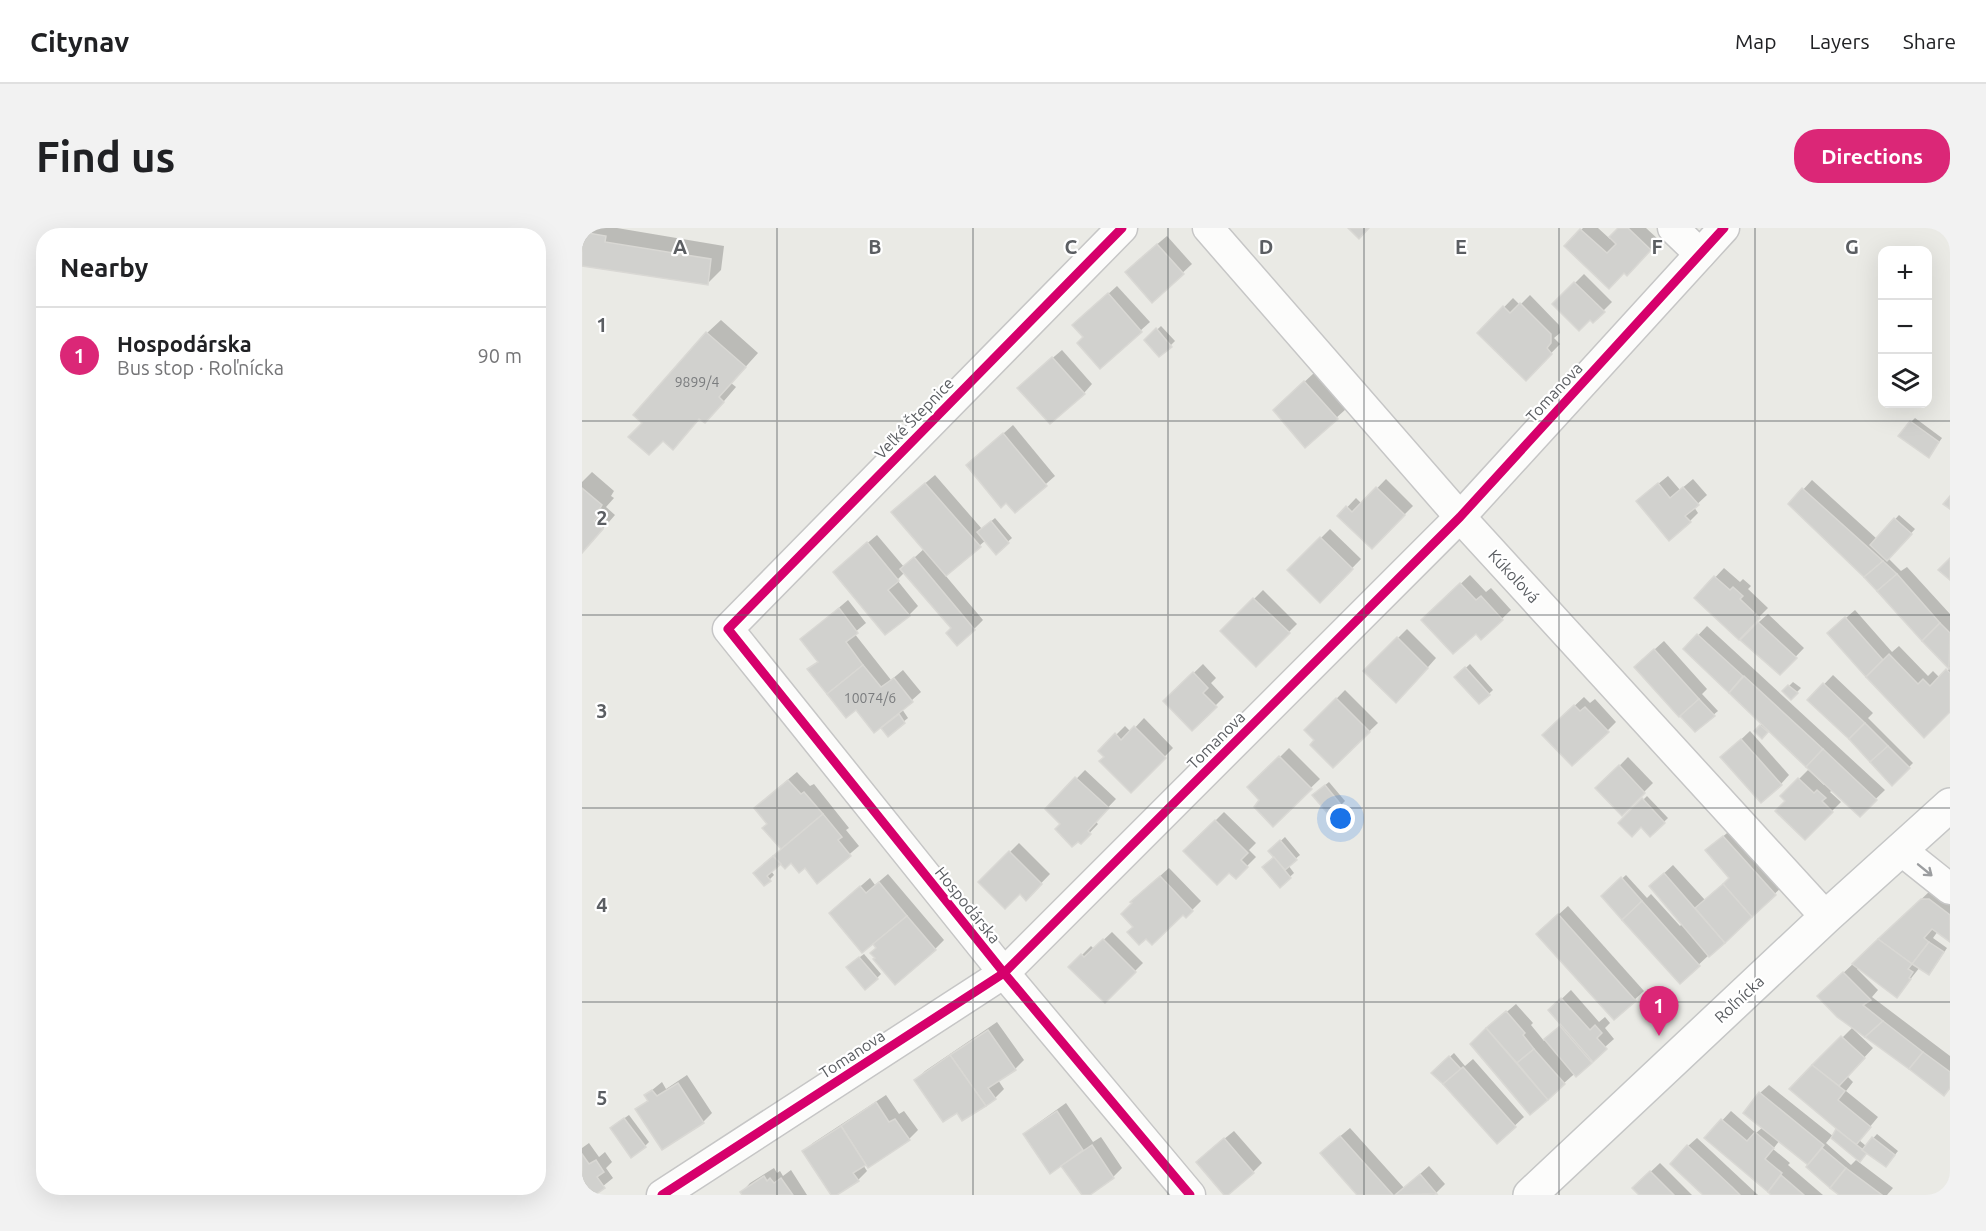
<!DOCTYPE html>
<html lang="en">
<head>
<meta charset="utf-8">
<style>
  :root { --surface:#fff; --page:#f2f2f2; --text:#202124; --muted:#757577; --line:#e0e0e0; --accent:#db2777 }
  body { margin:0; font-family:Ubuntu,sans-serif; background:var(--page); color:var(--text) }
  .controls { position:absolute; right:18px; top:18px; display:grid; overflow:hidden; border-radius:12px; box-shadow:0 6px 24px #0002 }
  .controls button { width:54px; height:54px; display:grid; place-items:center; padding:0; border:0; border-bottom:2px solid var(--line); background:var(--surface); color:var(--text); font:30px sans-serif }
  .you { position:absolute; left:759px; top:591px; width:21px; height:21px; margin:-15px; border:4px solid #fff; border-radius:50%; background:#1a73e8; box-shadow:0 0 0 9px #1a73e833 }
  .badge { display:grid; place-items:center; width:39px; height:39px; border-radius:50%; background:var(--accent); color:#fff; font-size:20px; font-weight:700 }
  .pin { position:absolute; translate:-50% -50px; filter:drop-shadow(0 2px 3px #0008) }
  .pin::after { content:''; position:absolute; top:32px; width:21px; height:18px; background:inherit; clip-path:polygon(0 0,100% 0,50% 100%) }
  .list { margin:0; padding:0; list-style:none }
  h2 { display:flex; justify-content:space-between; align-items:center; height:78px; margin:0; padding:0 24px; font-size:26px }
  h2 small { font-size:20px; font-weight:400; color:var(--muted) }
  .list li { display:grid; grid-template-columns:39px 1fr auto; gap:18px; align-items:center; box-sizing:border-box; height:96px; padding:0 24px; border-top:2px solid var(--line) }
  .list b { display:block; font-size:22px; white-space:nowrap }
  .list p { margin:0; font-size:20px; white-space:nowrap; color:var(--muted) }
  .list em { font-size:20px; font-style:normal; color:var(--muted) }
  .icon { flex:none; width:33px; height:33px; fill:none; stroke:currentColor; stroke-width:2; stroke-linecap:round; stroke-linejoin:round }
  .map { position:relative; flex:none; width:1368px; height:967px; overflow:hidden; border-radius:24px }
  header { display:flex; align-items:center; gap:36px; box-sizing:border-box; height:84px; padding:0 30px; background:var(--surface); border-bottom:2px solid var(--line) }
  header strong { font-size:28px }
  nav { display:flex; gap:33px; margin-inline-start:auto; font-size:21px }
  .intro { display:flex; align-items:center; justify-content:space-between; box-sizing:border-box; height:144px; padding:0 36px }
  h1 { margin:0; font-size:42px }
  .button { padding:15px 27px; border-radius:24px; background:var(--accent); color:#fff; font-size:21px; font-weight:700 }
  main { display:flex; gap:36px; padding:0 36px }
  aside { flex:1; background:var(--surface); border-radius:24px; box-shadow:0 6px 24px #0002 }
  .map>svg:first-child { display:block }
  .shadow { fill:#0003 }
  .building { fill:#d1d1ce; stroke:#d9d8d4; stroke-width:1.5 }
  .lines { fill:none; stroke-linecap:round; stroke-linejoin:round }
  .street-casing { stroke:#c6c6c6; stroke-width:33 }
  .secondary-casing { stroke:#c5c6c6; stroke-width:36 }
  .street { stroke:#fcfcfb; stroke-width:30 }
  .secondary { stroke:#fcfcfb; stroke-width:33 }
  .cycleway-casing { stroke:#fff; stroke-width:13 }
  .cycleway { stroke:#d6006c; stroke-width:9 }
  .oneway { stroke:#9b9d9f }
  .grid { fill:none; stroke:#5b5e62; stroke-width:1.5; stroke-opacity:0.55 }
  .labels { text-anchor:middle; stroke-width:4.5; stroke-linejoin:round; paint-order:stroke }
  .number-label { font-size:14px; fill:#7a7c7e }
  .street-label { font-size:16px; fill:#5b5e62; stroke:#fff }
  .grid-label { font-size:20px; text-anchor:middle; font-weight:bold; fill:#5b5e62; stroke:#fff; stroke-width:4.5; stroke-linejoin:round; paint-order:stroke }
</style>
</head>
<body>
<header>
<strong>Citynav</strong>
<nav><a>Map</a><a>Layers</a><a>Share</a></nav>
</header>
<div class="intro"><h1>Find us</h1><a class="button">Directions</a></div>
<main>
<aside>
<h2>Nearby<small></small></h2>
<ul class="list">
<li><span class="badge">1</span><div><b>Hospodárska</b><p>Bus stop · Roľnícka</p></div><em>90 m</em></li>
</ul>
</aside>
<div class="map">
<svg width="1368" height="967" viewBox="0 0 1368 967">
  <rect width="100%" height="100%" fill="#eaeae5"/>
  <!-- shadow -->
  <g class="shadow">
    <polygon points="0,0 35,0 142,18 139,42 126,55 0,36"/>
    <polygon points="1001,0 1016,0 1028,11 1038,0 1064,0 1077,12 1054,37 984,18"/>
    <polygon points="585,8 610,36 570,73 553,35"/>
    <polygon points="1002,46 1030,74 1011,93 972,76"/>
    <polygon points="535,58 568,94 518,139 503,109 501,89"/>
    <polygon points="948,67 977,97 978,105 972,110 978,116 944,151 897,105 931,70 938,77"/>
    <polygon points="139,92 176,125 149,155 154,159 136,180 118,190 91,220 62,194 125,105"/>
    <polygon points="579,98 593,113 589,117 564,112"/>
    <polygon points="480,122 510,156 502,165 446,151"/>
    <polygon points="732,145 764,181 723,218 701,174"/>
    <polygon points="1333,190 1360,210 1350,224 1329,194"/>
    <polygon points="431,197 473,248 433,283 395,229"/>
    <polygon points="10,244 32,263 29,268 32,270 24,279 33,287 0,325 0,254"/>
    <polygon points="353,247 400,301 413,290 430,310 414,324 404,312 363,347 401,392 392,401 370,400 323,344 315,352 336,378 327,387 262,335 295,307 322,339 343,320 320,275"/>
    <polygon points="1086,248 1098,262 1111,251 1125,267 1112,279 1116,285 1108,293 1065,265"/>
    <polygon points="804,251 831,278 790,319 757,288 774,270 780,276"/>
    <polygon points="1230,252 1295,311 1317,287 1333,301 1306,330 1319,343 1325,339 1368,386 1368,482 1342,508 1256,397 1273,382 1310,424 1317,418 1346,448 1351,443 1358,450 1368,440 1295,361 1208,276"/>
    <polygon points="748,301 779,331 738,373 707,342"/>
    <polygon points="1142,340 1158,354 1161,351 1169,358 1166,361 1186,380 1167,399 1169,401 1186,386 1222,420 1198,445 1114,370"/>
    <polygon points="888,347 904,364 909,360 929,382 900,410 894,404 850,383"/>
    <polygon points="681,362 715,396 674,437 640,403"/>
    <polygon points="266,372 284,395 272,405 309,452 321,442 339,464 320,481 326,490 306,506 305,493 274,480 227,442 237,432 220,411"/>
    <polygon points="1125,398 1303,562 1278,586 1251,561 1248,564 1259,574 1223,610 1205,573 1200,568 1226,542 1242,557 1245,555 1187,501 1180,509 1174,503 1181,495 1103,421"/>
    <polygon points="825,401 854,430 823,465 783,443"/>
    <polygon points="1082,413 1125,461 1120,466 1136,483 1113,502 1063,430"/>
    <polygon points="621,436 634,450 629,455 642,469 610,501 583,473"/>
    <polygon points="888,436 911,462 898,474 874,449"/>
    <polygon points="1251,447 1291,485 1286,490 1331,535 1310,556 1268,510 1227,472"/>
    <polygon points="1211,454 1219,460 1209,470 1202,463"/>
    <polygon points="763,462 796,495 751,538 734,512 724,502"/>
    <polygon points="1002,469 1008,475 1013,471 1034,494 1025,503 971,498"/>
    <polygon points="562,490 591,520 549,563 518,523 543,498 549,504"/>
    <polygon points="1168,503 1207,547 1199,556 1149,521"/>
    <polygon points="707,520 738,551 691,596 679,572 668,559"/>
    <polygon points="1046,529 1071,555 1040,586 1016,560"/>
    <polygon points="503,542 534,571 513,593 516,596 499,614 465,581"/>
    <polygon points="215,544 228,558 232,556 267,600 264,602 277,618 235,654 223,638 209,633 199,634 189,643 192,647 183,656 173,645 201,620 182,600 186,595 183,571"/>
    <polygon points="747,554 763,573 759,577 736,563"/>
    <polygon points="1065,568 1086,590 1068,607 1059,597 1038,595"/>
    <polygon points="642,584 674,615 667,622 674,629 654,649 647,643 603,623"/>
    <polygon points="1151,600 1202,657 1098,754 1021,668 1044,647 1065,670 1069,666 1098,698 1100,696 1078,649 1091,637 1123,672 1149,649 1125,622"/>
    <polygon points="703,609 718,627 706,637 712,645 698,658 694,629 688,623"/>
    <polygon points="437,615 468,646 444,671 438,664 398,654"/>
    <polygon points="587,640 619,673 604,688 601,684 564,709 553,698 559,665"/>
    <polygon points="306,646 362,712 353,721 295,720 258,676 288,650 293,657"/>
    <polygon points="1349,662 1368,671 1368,712 1356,703 1351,710 1365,720 1351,741 1347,745 1338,739 1315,768 1276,739 1275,741 1296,762 1290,769 1368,828 1368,860 1273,801 1272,802 1291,820 1265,848 1271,854 1264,863 1296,889 1277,912 1284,918 1295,906 1316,923 1308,933 1285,924 1278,932 1249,909 1244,915 1269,937 1274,932 1311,960 1305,967 1259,967 1228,936 1198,912 1191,921 1208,935 1206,937 1241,967 1191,967 1124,910 1149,883 1174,905 1181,899 1178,865 1187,857 1252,909 1257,901 1209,861 1271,799 1237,768"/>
    <polygon points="986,678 1062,763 1032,790 965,697"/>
    <polygon points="530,704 561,735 523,773 488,739 509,718 512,721"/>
    <polygon points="282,726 299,746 295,750 270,735"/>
    <polygon points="989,762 1017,794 1023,789 1028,795 1023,800 1032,811 948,885 898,807 934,776 951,795 949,797 962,813 980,796 968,782"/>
    <polygon points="415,794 442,832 433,841 416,852 422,861 413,870 334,852 343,843"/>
    <polygon points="872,825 883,838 891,831 942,889 915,914 851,845"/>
    <polygon points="105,847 130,885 121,894 55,882 67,871 64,867 80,854 84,861"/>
    <polygon points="304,867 317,886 322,883 336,902 327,911 286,937 284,935 281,937 285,943 276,952 251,967 222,924 231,915"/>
    <polygon points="484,875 511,914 519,909 540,940 531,949 505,967 501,967 480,936 443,907 452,898"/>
    <polygon points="47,887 67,914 63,918 34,896"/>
    <polygon points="768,900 822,960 847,938 863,956 852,967 777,967 749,916"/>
    <polygon points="652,903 680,935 671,944 625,925"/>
    <polygon points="1115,910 1176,967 1124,967 1106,918"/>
    <polygon points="7,915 17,929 23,924 30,934 24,940 31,950 10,967 0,967 0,920"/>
    <polygon points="1078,935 1110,967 1059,967 1061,951"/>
    <polygon points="192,940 195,945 198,943 201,948 209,942 225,967 161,967 160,964 168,955"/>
  </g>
  <!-- building -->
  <g class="building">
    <polygon points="766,0 787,0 777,11"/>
    <polygon points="1036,0 1046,0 1069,22 1045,48 1042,45 1027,61 982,18 998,1 1025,25 1034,16 1027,9"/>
    <polygon points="0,4 24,8 23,14 129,31 126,57 0,38"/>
    <polygon points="575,16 602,46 570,75 543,44"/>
    <polygon points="992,54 1023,84 1011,95 1008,92 997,103 970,76"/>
    <polygon points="526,65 560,104 518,141 495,115 501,109 490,97"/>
    <polygon points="938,75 969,106 969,115 965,120 970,126 944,153 895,105 921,78 928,85"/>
    <polygon points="574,100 590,119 577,129 562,112"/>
    <polygon points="124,104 164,139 137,169 142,174 123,195 117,191 91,222 81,213 67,227 46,209 60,195 51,187"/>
    <polygon points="470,129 503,166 468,196 435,160"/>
    <polygon points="722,153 756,191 723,220 691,182"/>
    <polygon points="1328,193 1357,214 1347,230 1316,208"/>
    <polygon points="421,205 465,258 433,285 424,275 419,280 384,237"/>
    <polygon points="343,255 399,319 364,348 309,284"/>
    <polygon points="1076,255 1088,270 1101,259 1117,277 1103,288 1109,294 1087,313 1054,273"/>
    <polygon points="794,259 823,287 790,321 755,288 764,278 770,284"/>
    <polygon points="0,260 20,277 17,282 20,284 12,293 21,301 0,325"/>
    <polygon points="1220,260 1301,333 1282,349 1206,276"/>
    <polygon points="1368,268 1368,281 1361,276"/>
    <polygon points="1312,290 1330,306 1305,333 1288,317"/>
    <polygon points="409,293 427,315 414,327 395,304"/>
    <polygon points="738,309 771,341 738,375 705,342"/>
    <polygon points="285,314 317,353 306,362 328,388 303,407 251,344"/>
    <polygon points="332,329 393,402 375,418 364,405 369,400 318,341"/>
    <polygon points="1368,330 1368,352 1356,342"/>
    <polygon points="1301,333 1315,346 1295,363 1282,349"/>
    <polygon points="1315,346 1358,395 1340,413 1295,363"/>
    <polygon points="1132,348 1148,362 1151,359 1161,368 1158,371 1178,390 1157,412 1112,370"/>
    <polygon points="878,355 894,372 899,368 921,392 899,412 894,406 871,426 839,392"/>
    <polygon points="671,370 708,405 674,439 638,403"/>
    <polygon points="257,380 276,405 264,414 281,437 245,466 225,441 236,434 218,411"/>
    <polygon points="1263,389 1301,432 1284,449 1245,405"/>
    <polygon points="1176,394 1215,430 1198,447 1158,412"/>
    <polygon points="1358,395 1368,405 1367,441 1340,413"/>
    <polygon points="1115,406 1161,448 1147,465 1101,421"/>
    <polygon points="815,409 846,440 814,475 781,443"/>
    <polygon points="1072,421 1117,471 1097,489 1052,439"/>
    <polygon points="1307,426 1336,456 1341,451 1348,458 1364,441 1368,445 1368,484 1342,510 1284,449"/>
    <polygon points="281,437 299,459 312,450 331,474 292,505 274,482 264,490 245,466"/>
    <polygon points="883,439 908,467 897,476 872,449"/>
    <polygon points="611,444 626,460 621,465 635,479 610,503 581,473"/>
    <polygon points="1162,448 1241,521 1224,539 1147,465"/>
    <polygon points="1241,455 1283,495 1267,511 1225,472"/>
    <polygon points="1206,457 1216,465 1209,472 1200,463"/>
    <polygon points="754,470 788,504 751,540 728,517 732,512 722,502"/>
    <polygon points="1117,471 1133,488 1113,504 1098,488"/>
    <polygon points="992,477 998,483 1003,479 1027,504 990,538 960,507"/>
    <polygon points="317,486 323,495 306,509 299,500"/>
    <polygon points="1283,495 1306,518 1288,534 1267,511"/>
    <polygon points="1178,497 1186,504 1180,511 1172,503"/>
    <polygon points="552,498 584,530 549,565 517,533 522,529 516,523 533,505 539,512"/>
    <polygon points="1159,511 1200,557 1179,575 1138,529"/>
    <polygon points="1306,518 1328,540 1310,558 1288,534"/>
    <polygon points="1241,521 1295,572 1278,589 1224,539"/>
    <polygon points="697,528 730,561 691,599 672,579 677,572 665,559"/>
    <polygon points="1037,537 1063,565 1040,588 1013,560"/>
    <polygon points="493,549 527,580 506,603 509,606 499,616 496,614 490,619 473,601 478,596 463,581"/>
    <polygon points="1216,550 1232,565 1235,562 1244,570 1240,573 1251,584 1223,612 1193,583 1203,573 1198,568"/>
    <polygon points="206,552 219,566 222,564 241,586 199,621 180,600 185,596 172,580"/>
    <polygon points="743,557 760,578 748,588 730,567"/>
    <polygon points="1060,570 1083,595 1068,609 1059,599 1050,609 1036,595"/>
    <polygon points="241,586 260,609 256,612 269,628 235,656 223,640 217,645 209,635 203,641 191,628"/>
    <polygon points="633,592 666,625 659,632 666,639 654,651 647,645 635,657 601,623"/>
    <polygon points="1141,608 1194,667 1170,689 1141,656 1147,650 1123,622"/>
    <polygon points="698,612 715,632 703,642 686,623"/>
    <polygon points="427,623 460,656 444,673 438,666 423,681 396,654"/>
    <polygon points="191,628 199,636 185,648 189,653 182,658 171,645"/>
    <polygon points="692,629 709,650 698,660 680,639"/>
    <polygon points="1082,645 1143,715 1127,729 1067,658"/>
    <polygon points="578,648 611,683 604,690 601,687 570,717 564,711 557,717 545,704 551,699 539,686 550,675 548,674"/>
    <polygon points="1039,649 1060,673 1040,692 1019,668"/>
    <polygon points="297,654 325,688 280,725 247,685 278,658 284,665"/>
    <polygon points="1141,656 1170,689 1143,715 1113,680"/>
    <polygon points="1339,671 1347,671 1368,687 1368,714 1350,701 1342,710 1347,714 1330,736 1296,711"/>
    <polygon points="1060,673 1118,738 1098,756 1040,692"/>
    <polygon points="976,686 1054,773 1032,792 954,706"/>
    <polygon points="325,688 354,722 313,757 291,731 293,730 288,725 294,720 291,716"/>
    <polygon points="521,711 554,744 523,775 486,739 499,726 502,729"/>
    <polygon points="1296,711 1330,736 1326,741 1331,744 1327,750 1329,751 1315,770 1270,736"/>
    <polygon points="1347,714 1362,724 1347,747 1330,736"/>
    <polygon points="277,729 296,751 283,762 264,739"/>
    <polygon points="1261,744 1289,772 1281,777 1301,793 1283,809 1255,789 1235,768"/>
    <polygon points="979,770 1008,802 1013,797 1020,805 1015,810 1025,821 1011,834 966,782"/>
    <polygon points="924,783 943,805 941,807 952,821 935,835 904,800"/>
    <polygon points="1301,793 1341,824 1327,841 1283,809"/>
    <polygon points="978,798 1010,835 994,849 962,811"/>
    <polygon points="904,800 966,872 948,887 888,816"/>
    <polygon points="406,802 434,842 406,860 414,871 404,878 368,827"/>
    <polygon points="1259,808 1283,830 1257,858 1230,837"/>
    <polygon points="952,821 983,856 966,872 935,835"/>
    <polygon points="1341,824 1368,844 1368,860 1362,868 1327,841"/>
    <polygon points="368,827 404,878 380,893 375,885 361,894 332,852"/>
    <polygon points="867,828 879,841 861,856 849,845"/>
    <polygon points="1230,837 1263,863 1256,872 1289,899 1274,917 1207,861"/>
    <polygon points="881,839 934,899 915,916 861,856"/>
    <polygon points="96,855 122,895 80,922 53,881 66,873 62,867 70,862 75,868"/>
    <polygon points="1177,864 1242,917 1226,937 1161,885"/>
    <polygon points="294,874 307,894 313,891 328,912 286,940 259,898"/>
    <polygon points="475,883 501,922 468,946 441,906"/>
    <polygon points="42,890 64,919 49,930 28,900"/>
    <polygon points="1139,891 1165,913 1173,904 1192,920 1183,931 1200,945 1186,964 1122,910"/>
    <polygon points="259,898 284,937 271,945 277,953 255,967 249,967 220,923"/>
    <polygon points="1254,901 1285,925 1278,934 1249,910"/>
    <polygon points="758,908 811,967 775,967 738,925"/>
    <polygon points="1290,909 1313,927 1304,939 1280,922"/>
    <polygon points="642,910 672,945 646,967 642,967 614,934"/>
    <polygon points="510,917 532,950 508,967 500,967 479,938"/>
    <polygon points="1105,917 1150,959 1158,967 1121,967 1088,936"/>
    <polygon points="1240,920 1264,940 1248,960 1224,939"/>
    <polygon points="0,926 7,936 14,932 22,944 15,949 23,960 13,967 0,967"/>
    <polygon points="1264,940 1300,967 1257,967 1248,960"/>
    <polygon points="1068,943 1092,967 1057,967 1050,960"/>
    <polygon points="838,946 855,966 813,967"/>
    <polygon points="1199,947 1222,967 1189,967 1186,964"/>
    <polygon points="182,948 185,953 188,950 192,955 199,950 211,967 160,967 158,964"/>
  </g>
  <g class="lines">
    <!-- street casing -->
    <g class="street-casing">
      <g id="street">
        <polyline points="540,0 146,401 422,745 608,967"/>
        <polyline points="626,0 878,289 1244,689"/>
        <polyline points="1091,0 1118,26"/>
        <polyline points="1319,622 1368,661"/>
        <polyline points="80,967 422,745 878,289 1142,0"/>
      </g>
    </g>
    <!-- secondary casing -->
    <g class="secondary-casing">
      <polyline id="secondary" points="948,967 1244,689 1368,577"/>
    </g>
    <!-- street -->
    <use href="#street" class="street"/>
    <!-- secondary -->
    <use href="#secondary" class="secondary"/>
    <!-- cycleway casing -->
    <g class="cycleway-casing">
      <g id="cycleway">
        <polyline points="540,0 146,401 422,745 608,967"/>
        <polyline points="80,967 422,745 878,289 1142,0"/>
      </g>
    </g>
    <!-- cycleway -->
    <use href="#cycleway" class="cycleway"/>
  </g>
  <!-- one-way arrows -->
  <defs><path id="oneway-shaft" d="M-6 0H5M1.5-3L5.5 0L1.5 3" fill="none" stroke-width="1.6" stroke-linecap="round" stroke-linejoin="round" transform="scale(1.5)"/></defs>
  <use class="oneway" href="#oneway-shaft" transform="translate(1343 642) rotate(39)"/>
  <!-- grid -->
  <path class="grid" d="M 195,0 L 195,967M 391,0 L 391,967M 586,0 L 586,967M 782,0 L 782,967M 977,0 L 977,967M 1173,0 L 1173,967M 0,193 L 1368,193M 0,387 L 1368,387M 0,580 L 1368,580M 0,774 L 1368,774"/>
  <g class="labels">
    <!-- number labels -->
    <g class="number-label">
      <text x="115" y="159">9899/4</text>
      <text x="288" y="475">10074/6</text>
    </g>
    <!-- street labels -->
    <g class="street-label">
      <text transform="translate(972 164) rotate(-47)" y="6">Tomanova</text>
      <text transform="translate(332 190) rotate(-46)" y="6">Veľké Štepnice</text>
      <text transform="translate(932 348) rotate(47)" y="6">Kúkoľová</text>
      <text transform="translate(634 512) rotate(-45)" y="6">Tomanova</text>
      <text transform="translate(386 677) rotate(51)" y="6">Hospodárska</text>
      <text transform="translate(1157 771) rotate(-43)" y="6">Roľnícka</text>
      <text transform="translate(270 826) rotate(-33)" y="6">Tomanova</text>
    </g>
  </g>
  <g class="grid-label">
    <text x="98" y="26">A</text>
    <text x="293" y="26">B</text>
    <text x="489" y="26">C</text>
    <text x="684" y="26">D</text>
    <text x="879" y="26">E</text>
    <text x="1075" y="26">F</text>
    <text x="1270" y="26">G</text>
    <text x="20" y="104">1</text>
    <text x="20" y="297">2</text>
    <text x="20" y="490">3</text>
    <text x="20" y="684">4</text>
    <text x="20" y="877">5</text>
  </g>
</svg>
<div class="controls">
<button>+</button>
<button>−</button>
<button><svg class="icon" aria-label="layers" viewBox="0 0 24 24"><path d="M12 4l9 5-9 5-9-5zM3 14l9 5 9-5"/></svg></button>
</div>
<div class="you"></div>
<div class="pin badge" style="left:1077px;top:808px">1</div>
</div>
</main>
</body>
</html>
